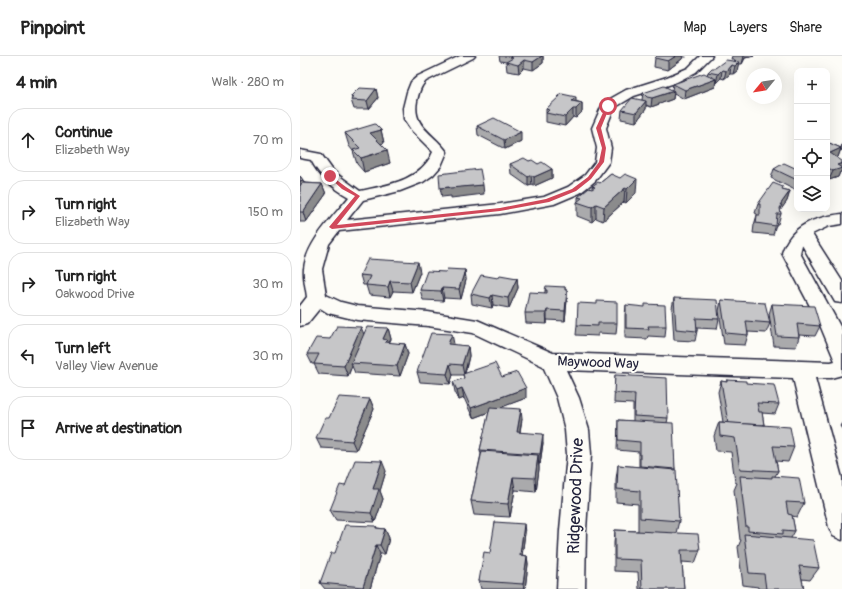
<!DOCTYPE html>
<html lang="en">
<head>
<meta charset="utf-8">
<style>
  :root { --surface:#fff; --page:#f6f6f6; --text:#222; --muted:#767676; --line:#e0e0e0 }
  body { margin:0; font-family:Pangolin,sans-serif; background:var(--page); color:var(--text) }
  .controls { position:absolute; right:12px; top:12px; display:grid; overflow:hidden; border-radius:8px; box-shadow:0 4px 16px #0002 }
  .controls button { width:36px; height:36px; display:grid; place-items:center; padding:0; border:0; border-bottom:1px solid var(--line); background:var(--surface); color:var(--text); font:20px sans-serif }
  .compass { position:absolute; left:446px; top:12px; width:36px; height:36px; border-radius:50%; background:var(--surface); box-shadow:0 4px 16px #0002; rotate:240deg }
  .stop { position:absolute; width:12px; height:12px; margin:-9px; border:3px solid #d1495b; border-radius:50%; background:#fff }
  .stop.end { background:#d1495b; border-color:#fff; box-shadow:0 1px 4px #0008 }
  .list { margin:0; padding:0; list-style:none }
  h2 { display:flex; justify-content:space-between; align-items:center; height:52px; margin:0; padding:0 16px; font-size:17px }
  h2 small { font-size:13px; font-weight:400; color:var(--muted) }
  .list li { display:grid; grid-template-columns:26px 1fr auto; gap:12px; align-items:center; box-sizing:border-box; height:64px; margin:0 8px 8px; padding:0 8px; border:1px solid var(--line); border-radius:16px }
  .list b { display:block; font-size:15px; white-space:nowrap }
  .list p { margin:0; font-size:13px; white-space:nowrap; color:var(--muted) }
  .list em { font-size:13px; font-style:normal; color:var(--muted) }
  .icon { flex:none; width:22px; height:22px; fill:none; stroke:currentColor; stroke-width:2; stroke-linecap:round; stroke-linejoin:round }
  .map { position:relative; flex:none; width:542px; height:533px; overflow:hidden }
  header { display:flex; align-items:center; gap:24px; box-sizing:border-box; height:56px; padding:0 20px; background:var(--surface); border-bottom:1px solid var(--line) }
  header strong { font-size:19px }
  nav { display:flex; gap:22px; margin-inline-start:auto; font-size:14px }
  main { display:flex }
  aside { flex:1; background:var(--surface) }
  .map>svg:first-child { display:block }
  .lines { fill:none; stroke-linecap:round; stroke-linejoin:round }
  .stream { fill:#787885; fill-rule:evenodd }
  .minor-casing { stroke:#22223b; stroke-width:3 }
  .minor { fill:#fdfcf7; fill-rule:evenodd }
  .wall { fill:#aaaaac; stroke:#22223b }
  .shaded-wall { fill:#8b8b8c; stroke:#22223b }
  .building { fill:#c6c6c8; stroke:#22223b }
  .route { fill:#d1495b }
  .labels { text-anchor:middle; stroke-width:4; stroke-linejoin:round; paint-order:stroke }
  .street-label { font-size:14px; fill:#22223b; stroke:#fdfcf7 }
  .near-street-label { font-size:17px; fill:#22223b; stroke:#fdfcf7 }
</style>
</head>
<body>
<header>
<strong>Pinpoint</strong>
<nav><a>Map</a><a>Layers</a><a>Share</a></nav>
</header>
<main>
<aside>
<h2>4 min<small>Walk · 280 m</small></h2>
<ul class="list">
<li><svg class="icon" aria-label="ahead" viewBox="0 0 24 24"><path d="M12 20V5M6 11l6-6 6 6"/></svg><div><b>Continue</b><p>Elizabeth Way</p></div><em>70 m</em></li>
<li><svg class="icon" aria-label="right" viewBox="0 0 24 24"><path d="M7 20v-9h11M14 6l5 5-5 5"/></svg><div><b>Turn right</b><p>Elizabeth Way</p></div><em>150 m</em></li>
<li><svg class="icon" aria-label="right" viewBox="0 0 24 24"><path d="M7 20v-9h11M14 6l5 5-5 5"/></svg><div><b>Turn right</b><p>Oakwood Drive</p></div><em>30 m</em></li>
<li><svg class="icon" aria-label="left" viewBox="0 0 24 24"><path d="M17 20v-9H6M10 6l-5 5 5 5"/></svg><div><b>Turn left</b><p>Valley View Avenue</p></div><em>30 m</em></li>
<li><svg class="icon" aria-label="arrive" viewBox="0 0 24 24"><path d="M6 21V4h12l-3 4 3 4H6"/></svg><div><b>Arrive at destination</b></div></li>
</ul>
</aside>
<div class="map">
<svg width="542" height="533" viewBox="0 0 542 533">
  <rect width="100%" height="100%" fill="#fdfcf7"/>
  <filter id="ink" filterUnits="userSpaceOnUse"><feTurbulence type="fractalNoise" baseFrequency=".025" numOctaves="2"/><feDisplacementMap in="SourceGraphic" scale="8" xChannelSelector="R" yChannelSelector="G"/><feConvolveMatrix kernelMatrix="1 2 1 2 8 2 1 2 1" color-interpolation-filters="sRGB"/></filter>
  <g filter="url(#ink)">
    <g class="lines">
      <!-- stream -->
      <polygon class="stream" points="378,0 385,0 387,1 386,2"/>
      <!-- minor casing -->
      <g class="minor-casing">
        <path id="minor" d="M 160,0 L 175,0 L 173,2 L 126,25 C 120,31 119,37 117,45 C 112,71 134,77 147,96 L 141,110 L 133,119 L 123,126 L 100,135 L 63,144 L 47,164 L 200,148 L 244,141 L 268,131 L 285,119 L 295,106 L 297,92 L 292,72 L 303,47 L 326,34 L 367,21 L 388,12 L 400,0 L 412,0 L 396,16 L 375,27 L 334,40 L 314,52 L 306,72 L 311,92 L 309,106 L 295,125 L 280,137 L 254,148 L 200,158 L 39,175 L 29,188 L 22,213 L 26,239 L 41,246 L 57,250 L 128,256 L 177,264 L 253,297 L 531,306 L 535,305 L 520,269 L 482,197 C 491,169 515,161 542,158 L 542,168 L 529,170 L 512,178 L 542,225 L 542,247 L 535,246 L 502,189 L 500,197 L 542,274 L 542,319 L 531,322 L 515,322 L 542,422 L 542,484 L 533,480 L 529,471 L 493,322 L 266,314 L 279,342 L 289,374 L 291,398 L 286,474 L 285,533 L 257,533 L 260,474 L 267,398 L 265,374 L 257,342 L 243,310 L 173,277 L 128,270 L 57,264 L 28,257 L 20,252 L 7,268 L 0,270 L 0,250 L 7,241 C 6,232 3,222 4,213 C 6,187 33,161 49,141 C 33,132 19,120 11,104 L 0,102 L 0,94 L 21,98 L 34,116 L 60,135 C 88,129 120,125 133,96 L 112,75 L 104,63 L 103,52 L 107,36 L 111,26 L 118,20 Z"/>
      </g>
      <!-- minor -->
      <use href="#minor" class="minor"/>
    </g>
    <!-- wall -->
    <g class="wall">
      <polygon points="199,0 243,0 243,7 233,14 224,12 219,17 207,15 206,6 200,5"/>
      <polygon points="357,0 383,0 382,3 368,14 354,11 355,2"/>
      <polygon points="432,0 454,0 445,2 442,8 438,8 437,15 433,18 430,18 424,23 421,22 416,27 415,27 415,31 384,43 374,37 373,43 351,51 346,49 346,53 336,66 321,63 322,54 342,44 343,37 372,34 373,28 407,19 408,16 415,12 435,6 434,3 431,3"/>
      <polygon points="76,33 78,42 69,53 54,53 51,44 52,43 51,40"/>
      <polygon points="258,40 282,47 282,56 276,62 273,61 265,70 246,66 246,53 258,43"/>
      <polygon points="177,70 221,85 205,93 178,79"/>
      <polygon points="81,74 84,87 81,88 90,107 64,116 57,108 53,95 49,90 45,77"/>
      <polygon points="527,86 541,92 542,88 542,95 541,93 538,101 537,101 541,116 540,116 538,121 529,124 527,122"/>
      <polygon points="229,105 238,108 252,113 252,122 234,130 232,129 228,130 211,118 210,108"/>
      <polygon points="474,113 497,113 497,135 471,122"/>
      <polygon points="311,118 336,137 326,147 324,146 303,165 296,162 292,166 277,160 277,146 278,145 278,141 292,133 292,130 300,127"/>
      <polygon points="0,120 5,127 22,128 26,138 6,166 0,166"/>
      <polygon points="482,133 490,135 487,145 480,154 481,158 478,168 476,168 473,179 453,177 454,169 457,159 457,158 455,157 458,148"/>
      <polygon points="165,214 166,224 161,243 144,242 143,245 123,244 120,234 146,216"/>
      <polygon points="120,216 112,236 93,235 90,241 69,239 66,229 63,229 60,219"/>
      <polygon points="198,222 217,222 218,232 209,252 193,249 192,252 172,248 171,238"/>
      <polygon points="265,231 265,234 267,234 267,244 265,265 247,264 247,268 226,267 225,257 245,236 245,234"/>
      <polygon points="374,242 419,263 417,273 397,272 397,275 395,285 374,284 372,252"/>
      <polygon points="421,244 470,267 466,277 448,276 448,279 445,289 424,288 419,255"/>
      <polygon points="297,248 317,267 316,278 298,277 298,280 276,279 277,269"/>
      <polygon points="472,248 520,270 515,280 499,279 499,281 496,291 474,290 469,258"/>
      <polygon points="326,249 366,270 365,281 348,280 347,283 325,282 325,259"/>
      <polygon points="88,272 91,283 89,287 105,288 108,298 100,320 55,317 52,310 48,320 19,318 14,308 12,308 7,298 30,283 64,279"/>
      <polygon points="154,288 153,289 168,290 169,300 165,318 202,321 226,342 201,351 222,363 220,376 243,387 240,408 239,408 239,413 236,436 215,434 210,461 174,459 171,445 181,398 180,394 189,356 173,362 164,342 159,344 155,336 153,326 164,322 163,319 153,319 150,328 120,326 117,316"/>
      <polygon points="315,319 368,362 367,367 375,413 379,465 376,477 400,494 395,507 382,506 384,533 339,533 338,516 314,515 314,487 315,474 338,475 338,448 316,446 316,423 318,409 339,411 339,396 317,394 318,364 333,365 333,348 314,347"/>
      <polygon points="427,324 446,327 479,348 475,358 462,357 464,369 494,391 488,406 476,405 478,415 475,420 504,447 497,461 492,460 495,475 491,482 519,512 510,524 502,523 504,533 458,533 458,531 443,529 438,491 441,484 440,484 434,434 437,427 435,426 431,396 416,395 414,380 419,366 423,366 418,336 421,325 426,326"/>
      <polygon points="70,343 74,353 56,394 21,392 16,382"/>
      <polygon points="542,367 542,373 540,370"/>
      <polygon points="86,415 80,435 83,443 75,466 36,464 30,454 45,430"/>
      <polygon points="76,470 77,472 85,473 89,482 85,498 80,498 70,533 25,533 20,527 35,497"/>
      <polygon points="225,477 222,499 227,500 228,508 225,533 181,533 179,525 190,497"/>
    </g>
    <!-- shaded-wall -->
    <g class="shaded-wall">
      <polygon points="242,0 243,0 243,7 233,14 233,6"/>
      <polygon points="376,0 383,0 382,3 368,14 368,5"/>
      <polygon points="444,0 454,0 445,2 442,8"/>
      <polygon points="224,4 224,12 219,17 218,9"/>
      <polygon points="439,6 437,15 433,18 435,10"/>
      <polygon points="431,9 430,18 424,23 426,15"/>
      <polygon points="422,14 421,22 416,27 418,18"/>
      <polygon points="416,23 415,31 384,43 385,34"/>
      <polygon points="76,33 78,42 69,53 67,45"/>
      <polygon points="374,35 373,43 351,51 352,42"/>
      <polygon points="276,41 276,49 272,45"/>
      <polygon points="346,45 346,53 336,66 336,57"/>
      <polygon points="282,47 282,56 276,62 276,53"/>
      <polygon points="273,53 273,61 265,70 265,61"/>
      <polygon points="81,74 84,87 73,91 70,77"/>
      <polygon points="221,76 221,85 205,93 204,84"/>
      <polygon points="541,92 538,101 527,106 530,97"/>
      <polygon points="87,94 90,107 64,116 61,102"/>
      <polygon points="542,107 542,113 541,116 540,116 538,121 529,124 533,115 537,109"/>
      <polygon points="252,113 252,122 234,130 234,121"/>
      <polygon points="231,119 232,129 228,130 228,121"/>
      <polygon points="337,123 336,137 326,147 327,133"/>
      <polygon points="3,124 7,133 0,136 0,125"/>
      <polygon points="22,128 26,138 6,166 3,156"/>
      <polygon points="183,129 184,138 151,142 151,140 142,141 140,132"/>
      <polygon points="325,132 324,146 303,165 304,151"/>
      <polygon points="490,135 487,145 478,158 480,149"/>
      <polygon points="296,148 296,162 292,166 292,151"/>
      <polygon points="118,206 120,216 112,236 110,226"/>
      <polygon points="165,214 166,224 161,243 159,233"/>
      <polygon points="217,222 218,232 209,252 208,242"/>
      <polygon points="90,225 93,235 90,241 88,231"/>
      <polygon points="142,232 144,242 143,245 141,235"/>
      <polygon points="267,234 267,244 265,265 265,255"/>
      <polygon points="192,239 193,249 192,252 190,242"/>
      <polygon points="247,254 247,268 246,257"/>
      <polygon points="61,271 65,281 51,307 52,309 48,320 44,310"/>
      <polygon points="88,272 91,283 88,289 90,294 83,283"/>
      <polygon points="152,278 154,288 150,299 148,288"/>
      <polygon points="105,288 108,298 100,320 97,310"/>
      <polygon points="168,290 169,300 164,319 162,309"/>
      <polygon points="150,308 153,319 150,328 147,318"/>
      <polygon points="162,332 164,342 159,344 157,334"/>
      <polygon points="226,332 226,342 173,362 171,352"/>
      <polygon points="70,343 74,353 56,394 52,385"/>
      <polygon points="221,353 222,363 218,386 217,376"/>
      <polygon points="243,378 243,387 240,408 240,398"/>
      <polygon points="238,399 239,413 236,436 235,422"/>
      <polygon points="82,405 86,415 80,435 83,443 75,466 71,457 73,433"/>
      <polygon points="213,421 215,434 210,461 208,448"/>
      <polygon points="224,468 225,477 221,508 220,499"/>
      <polygon points="85,473 89,482 85,498 80,489"/>
      <polygon points="76,489 80,498 70,533 64,533 63,531"/>
      <polygon points="227,500 228,508 225,533 224,533 223,528"/>
    </g>
    <!-- building -->
    <g class="building">
      <polygon points="212,0 242,0 233,6 224,4 218,9 206,6 213,2 210,1"/>
      <polygon points="357,0 376,0 368,5 355,2"/>
      <polygon points="426,4 439,6 435,10 431,9 426,15 422,14 418,18 408,16 412,12 415,12"/>
      <polygon points="404,17 416,23 385,34 373,28"/>
      <polygon points="364,30 374,35 352,42 347,41 343,37"/>
      <polygon points="59,32 76,33 67,45 51,44 53,41 51,40"/>
      <polygon points="262,38 276,41 272,45 282,47 276,53 273,53 265,61 246,57 249,54 246,53 260,40 258,40"/>
      <polygon points="332,42 346,45 336,57 322,54"/>
      <polygon points="194,62 221,76 204,84 177,70"/>
      <polygon points="75,68 81,74 70,77 87,94 61,102 53,94 60,92 45,77"/>
      <polygon points="527,86 541,92 530,97 542,105 542,107 537,109 542,112 533,115 527,111"/>
      <polygon points="224,102 229,105 232,104 238,108 242,106 252,113 234,121 231,119 228,121 210,108"/>
      <polygon points="484,107 497,113 497,124 474,113"/>
      <polygon points="180,113 183,129 150,132 149,131 140,132 139,118"/>
      <polygon points="311,118 320,122 325,118 337,123 327,133 325,132 304,151 296,148 292,151 277,146 282,142 278,141 289,132 292,133 295,131 292,130 298,126 300,127"/>
      <polygon points="0,120 3,124 0,125"/>
      <polygon points="2,127 22,128 3,156 0,156 0,130"/>
      <polygon points="473,127 483,131 482,133 490,135 480,149 482,149 480,152 481,158 477,158 476,170 456,167 457,159 460,159 460,148 458,148"/>
      <polygon points="68,203 118,206 110,226 90,225 88,231 66,229 70,220 60,219"/>
      <polygon points="147,213 165,214 159,233 142,232 141,235 120,234 127,215 146,216"/>
      <polygon points="181,219 198,222 200,219 217,222 208,242 192,239 190,242 171,238"/>
      <polygon points="246,230 265,231 265,234 267,234 265,255 247,254 246,257 225,257 229,236 247,237 247,234 245,234"/>
      <polygon points="374,242 417,244 419,263 396,262 397,275 376,273"/>
      <polygon points="421,244 465,247 470,267 446,265 448,279 426,277"/>
      <polygon points="297,245 317,246 317,267 298,267 298,270 277,269 278,247 297,248"/>
      <polygon points="345,248 365,249 366,270 348,270 349,273 326,272 326,249 345,251"/>
      <polygon points="472,248 514,250 520,270 497,268 499,281 477,280"/>
      <polygon points="37,270 61,271 44,310 14,308 19,298 7,298 16,282 30,283"/>
      <polygon points="67,271 88,272 83,283 87,284 85,286 105,288 97,310 51,307"/>
      <polygon points="131,277 152,278 148,288 168,290 162,309 150,308 147,318 117,316"/>
      <polygon points="195,307 202,321 217,316 226,332 171,352 162,332 157,334 153,326 164,322 163,318"/>
      <polygon points="315,319 367,322 368,362 334,360 335,338 314,337"/>
      <polygon points="427,324 446,325 446,327 474,329 479,348 457,347 459,356 462,356 464,369 428,367 421,325 427,326"/>
      <polygon points="39,341 70,343 52,385 16,382 25,362 29,362"/>
      <polygon points="190,351 221,353 217,376 243,378 240,398 180,394"/>
      <polygon points="318,364 373,367 375,413 340,410 340,386 318,384"/>
      <polygon points="419,366 490,371 494,391 473,390 478,415 440,413 435,382 420,380"/>
      <polygon points="182,395 238,399 235,422 213,421 208,448 171,445"/>
      <polygon points="55,404 82,405 73,433 79,433 71,457 30,454 40,429 45,430"/>
      <polygon points="318,409 376,414 379,465 340,462 340,435 317,433"/>
      <polygon points="440,420 472,422 472,420 499,422 504,447 486,446 488,458 492,459 495,475 483,474 483,478 448,475 448,471 446,471"/>
      <polygon points="195,466 224,468 220,499 227,500 223,528 179,525 184,496 190,497"/>
      <polygon points="45,469 76,470 76,472 85,473 80,489 76,489 63,531 20,527 31,497 35,497"/>
      <polygon points="315,474 398,478 400,494 381,494 384,533 342,533 341,504 315,503"/>
      <polygon points="444,478 513,484 519,512 499,510 504,533 466,533 464,518 449,517"/>
    </g>
  </g>
  <!-- route -->
  <polygon class="route" points="308,49 310,50 301,72 306,92 304,106 291,123 276,135 249,146 200,155 32,173 29,171 55,140 42,133 29,121 30,119 46,131 60,140 37,169 200,152 246,143 272,133 288,121 299,106 302,92 296,72 306,50"/>
  <g class="labels">
    <!-- street labels -->
    <g class="street-label">
      <text transform="translate(298 306) rotate(2)" y="5">Maywood Way</text>
    </g>
    <!-- near-street labels -->
    <g class="near-street-label">
      <text transform="translate(275 440) rotate(-88)" y="6">Ridgewood Drive</text>
    </g>
  </g>
</svg>
<div class="controls">
<button>+</button>
<button>−</button>
<button><svg class="icon" aria-label="locate" viewBox="0 0 24 24"><circle cx="12" cy="12" r="6"/><path d="M12 2v4M12 18v4M2 12h4M18 12h4"/></svg></button>
<button><svg class="icon" aria-label="layers" viewBox="0 0 24 24"><path d="M12 4l9 5-9 5-9-5zM3 14l9 5 9-5"/></svg></button>
</div>
<svg class="compass" viewBox="-18 -18 36 36"><path d="M0-13l5 13h-10z" fill="#e53935"/><path d="M0 13l5-13h-10z" fill="#767676"/></svg>
<div class="stop" style="left:308px;top:50px"></div>
<div class="stop end" style="left:30px;top:120px"></div>
</div>
</main>
</body>
</html>
